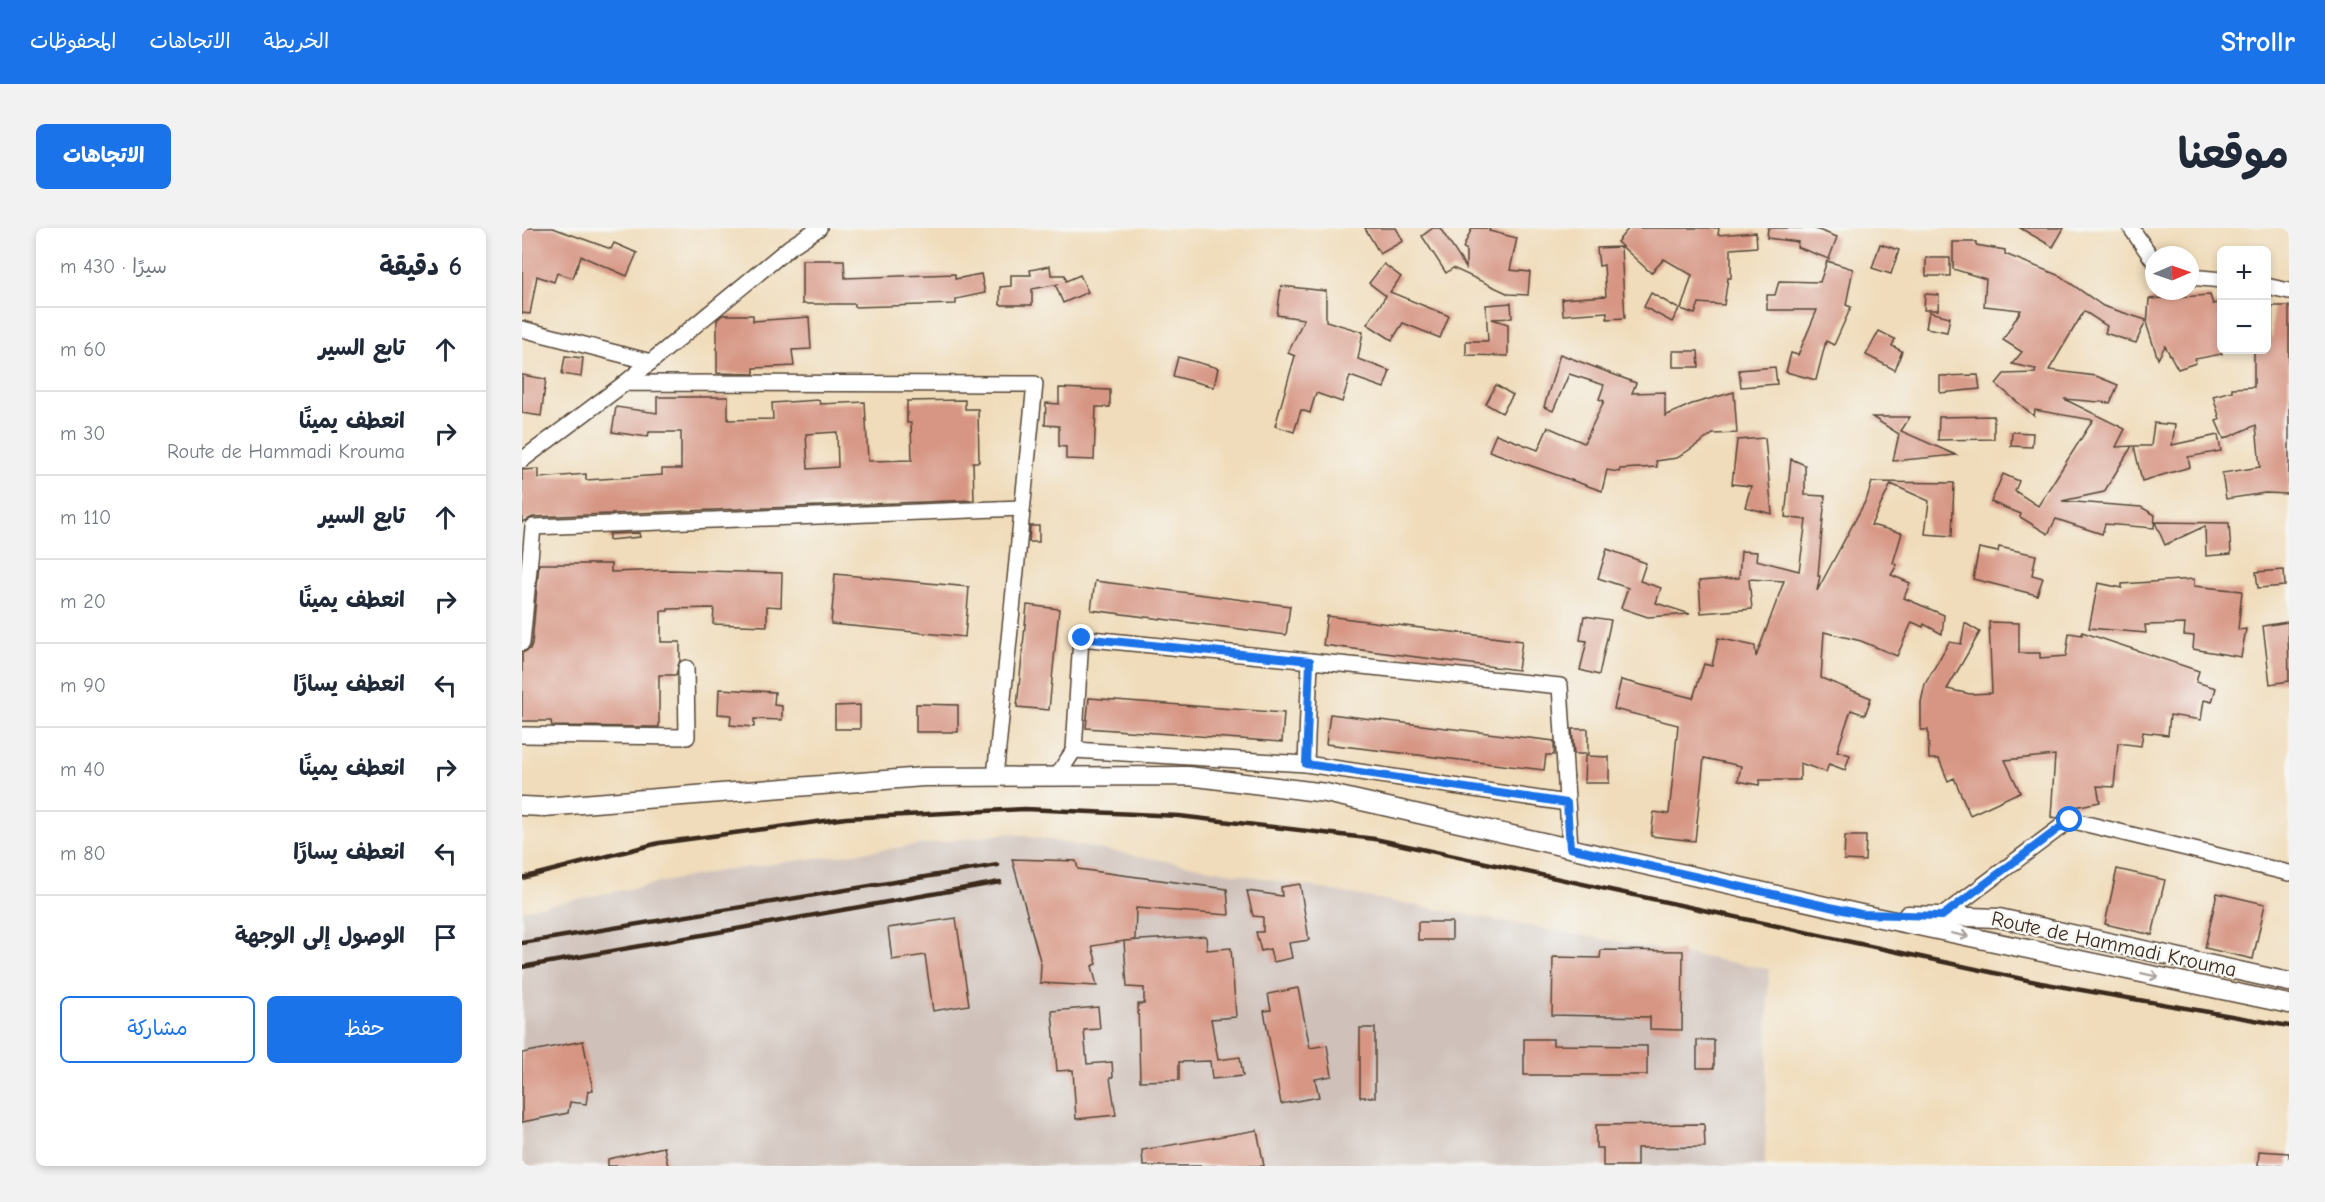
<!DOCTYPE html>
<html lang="ar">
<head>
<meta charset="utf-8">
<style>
  :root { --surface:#fff; --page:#f2f2f3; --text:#1f2937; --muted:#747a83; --line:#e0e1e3; --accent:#1a73e8 }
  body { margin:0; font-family:"Comic Neue","Playpen Sans Arabic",sans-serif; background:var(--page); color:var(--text); direction:rtl }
  .controls { position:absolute; right:18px; top:18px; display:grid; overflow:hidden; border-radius:9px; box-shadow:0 3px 9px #0003 }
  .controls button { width:54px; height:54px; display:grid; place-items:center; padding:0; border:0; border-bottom:2px solid var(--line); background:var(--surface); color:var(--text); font:30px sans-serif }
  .compass { position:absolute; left:1623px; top:18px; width:54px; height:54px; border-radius:50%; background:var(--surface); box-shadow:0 3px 9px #0003; rotate:88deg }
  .stop { position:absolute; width:18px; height:18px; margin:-14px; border:4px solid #1a73e8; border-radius:50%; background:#fff }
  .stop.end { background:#1a73e8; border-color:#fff; box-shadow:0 2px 6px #0008 }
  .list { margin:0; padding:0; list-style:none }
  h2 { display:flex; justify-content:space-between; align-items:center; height:78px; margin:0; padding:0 24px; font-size:26px }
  h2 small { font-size:20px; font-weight:400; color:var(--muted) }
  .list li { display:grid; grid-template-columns:39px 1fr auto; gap:18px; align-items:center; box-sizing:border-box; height:84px; padding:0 24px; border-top:2px solid var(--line) }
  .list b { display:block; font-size:22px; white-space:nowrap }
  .list p { margin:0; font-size:20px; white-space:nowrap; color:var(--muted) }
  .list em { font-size:20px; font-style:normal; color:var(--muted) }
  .actions { display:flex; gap:12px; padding:18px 24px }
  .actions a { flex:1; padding:14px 0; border:2px solid var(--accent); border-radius:9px; text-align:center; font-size:21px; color:var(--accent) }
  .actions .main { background:var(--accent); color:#fff }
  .icon { flex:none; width:33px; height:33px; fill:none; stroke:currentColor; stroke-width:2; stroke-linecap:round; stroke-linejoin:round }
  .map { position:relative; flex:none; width:1767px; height:938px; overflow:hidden; direction:ltr; border-radius:9px }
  header { display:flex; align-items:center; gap:36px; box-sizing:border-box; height:84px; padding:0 30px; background:var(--accent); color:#fff }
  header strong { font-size:28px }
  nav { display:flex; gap:33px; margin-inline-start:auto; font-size:21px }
  .intro { display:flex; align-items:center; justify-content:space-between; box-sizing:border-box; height:144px; padding:0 36px }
  h1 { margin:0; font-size:42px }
  .button { padding:15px 27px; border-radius:9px; background:var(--accent); color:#fff; font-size:21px; font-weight:700 }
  main { display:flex; gap:36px; padding:0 36px }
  aside { flex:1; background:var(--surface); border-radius:9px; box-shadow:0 3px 9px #0003 }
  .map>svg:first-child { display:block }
  .industrial { fill:#cfc1ba }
  .building { fill:#d79684; fill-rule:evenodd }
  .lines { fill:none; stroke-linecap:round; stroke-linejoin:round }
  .minor-casing { stroke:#564535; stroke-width:18 }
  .tertiary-casing { stroke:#564535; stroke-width:21 }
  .minor { stroke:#fff; stroke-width:15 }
  .tertiary { stroke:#fff; stroke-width:18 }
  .rail { stroke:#3b2a1e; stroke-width:4.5 }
  .oneway { stroke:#a79f9a }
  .route { stroke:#1a73e8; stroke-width:8 }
  .labels { text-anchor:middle; stroke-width:5; stroke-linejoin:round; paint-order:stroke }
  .street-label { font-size:21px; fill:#3b2a1e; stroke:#f6f6f2 }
</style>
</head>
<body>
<header>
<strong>Strollr</strong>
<nav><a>الخريطة</a><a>الاتجاهات</a><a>المحفوظات</a></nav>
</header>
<div class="intro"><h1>موقعنا</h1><a class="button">الاتجاهات</a></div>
<main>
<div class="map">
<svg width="1767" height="938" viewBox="0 0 1767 938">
  <rect width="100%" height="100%" fill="#f6f6f2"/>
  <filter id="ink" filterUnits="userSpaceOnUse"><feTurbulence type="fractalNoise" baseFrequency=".0167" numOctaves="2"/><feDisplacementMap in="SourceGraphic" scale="12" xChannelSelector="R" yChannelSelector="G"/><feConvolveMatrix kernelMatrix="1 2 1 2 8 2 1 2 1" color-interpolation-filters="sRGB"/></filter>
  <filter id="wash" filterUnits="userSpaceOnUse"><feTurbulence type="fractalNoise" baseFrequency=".008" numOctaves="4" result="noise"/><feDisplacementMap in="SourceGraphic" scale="24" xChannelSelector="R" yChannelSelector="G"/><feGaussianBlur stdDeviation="1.35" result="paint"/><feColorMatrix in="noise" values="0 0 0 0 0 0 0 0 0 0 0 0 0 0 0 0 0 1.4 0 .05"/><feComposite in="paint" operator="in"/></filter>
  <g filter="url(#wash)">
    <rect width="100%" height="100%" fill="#f0dcba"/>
    <!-- industrial -->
    <polygon class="industrial" points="488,605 1247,741 1243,938 0,938 0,682 197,643"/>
    <g id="blocks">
      <!-- building -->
      <g class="building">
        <polygon points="0,0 31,0 89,21 92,15 115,25 105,48 59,28 51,50 35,45 32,54 15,48 8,86 0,85"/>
        <polygon points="843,0 874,0 881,13 858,26"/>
        <polygon points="911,0 918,0 944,40 944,21 941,20 950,0 968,0 967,3 995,10 988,42 1008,44 1006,67 987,66 931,40 924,45 900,8"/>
        <polygon points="1107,0 1197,0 1196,7 1234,4 1235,19 1209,21 1209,50 1206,50 1202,77 1177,75 1173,86 1159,81 1170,47 1142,31 1129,45 1095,14"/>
        <polygon points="1246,0 1291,0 1315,9 1307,31 1275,19 1276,14 1245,10"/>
        <polygon points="1498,0 1542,0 1531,19"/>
        <polygon points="1431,14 1454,14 1454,17 1483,22 1483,26 1538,48 1581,78 1624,92 1614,115 1583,105 1585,98 1562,83 1527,142 1574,148 1596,157 1588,175 1542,171 1603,201 1594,219 1610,218 1582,264 1540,273 1619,279 1633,287 1632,300 1583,296 1580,306 1534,291 1526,306 1498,289 1499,286 1469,274 1481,246 1497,253 1493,263 1516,278 1571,192 1513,182 1512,188 1474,156 1482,146 1513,145 1514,141 1490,136 1500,124 1481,112 1499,82 1462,78 1464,51 1431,41"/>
        <polygon points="1358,16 1377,22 1369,46 1350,40"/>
        <polygon points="1099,19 1103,90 1085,91 1085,84 1041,87 1040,71 1084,68 1082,37 1077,38 1075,20"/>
        <rect x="1404" y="30" width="24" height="18"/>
        <polygon points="280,32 322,32 323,50 433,46 433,51 459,46 463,65 434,71 434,76 333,79 333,76 280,76"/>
        <polygon points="1305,33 1331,41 1324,77 1329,79 1312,117 1304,113 1294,152 1264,144 1269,125 1276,127 1295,82 1245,82 1245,67 1253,67 1257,53 1298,54"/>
        <polygon points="862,36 879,49 868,64 927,88 918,110 881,95 870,112 845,96 864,68 847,55"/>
        <polygon points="528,38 529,47 543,47 544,53 558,47 566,64 541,75 534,58 537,56 510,61 510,77 478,77 478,59 489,58 489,47 509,47 508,42"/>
        <polygon points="759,58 804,63 804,93 841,104 836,131 868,143 862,160 828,148 820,174 794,165 788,185 779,182 772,204 753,198 773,128 766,125 782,91 755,87"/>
        <polygon points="1129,65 1157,81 1150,94 1122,79"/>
        <polygon points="1403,66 1417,67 1416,82 1402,82"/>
        <polygon points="1688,67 1691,76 1700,74 1700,126 1673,131 1674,135 1656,141 1643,118 1636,131 1625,98 1627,71"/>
        <polygon points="989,75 990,90 970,91 986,96 986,128 944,127 944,113 966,113 964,77"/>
        <polygon points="1750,78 1767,78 1767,266 1743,265 1704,271 1700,245 1738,239 1734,197 1702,211 1694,193 1698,191 1691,168 1710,163 1710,160 1732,159 1732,122 1744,122 1744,109 1750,109"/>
        <polygon points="1407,84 1428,89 1425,104 1404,100"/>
        <polygon points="200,87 231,87 231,93 287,89 289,121 270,122 272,138 232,140 232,146 195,145 195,92"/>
        <polygon points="1357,103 1373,111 1370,118 1380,123 1373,142 1344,127"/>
        <polygon points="1151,123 1176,123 1177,139 1151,139"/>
        <polygon points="1038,126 1114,155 1110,165 1143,164 1143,188 1170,176 1212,164 1215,205 1191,206 1155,230 1134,233 1135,239 1098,241 1097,244 1085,242 1080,263 967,223 974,206 1016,222 1026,199 1062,215 1082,173 1077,171 1082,157 1047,146 1031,183 1022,179"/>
        <polygon points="43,128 61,130 59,149 40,146"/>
        <polygon points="656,129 696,140 692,159 651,148"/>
        <polygon points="1253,139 1255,156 1219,159 1217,142"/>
        <polygon points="0,147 24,151 19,188 0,185"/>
        <polygon points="1456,147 1458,161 1418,165 1418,148"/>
        <polygon points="974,157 991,167 980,185 964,176"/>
        <polygon points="537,160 588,162 588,179 574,179 572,232 544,231 544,219 537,218 537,198 523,197 524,175 537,176"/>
        <path d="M 135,169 L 206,169 L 206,192 L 251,191 L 250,175 L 297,172 L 298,176 L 343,174 L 346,233 L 390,232 L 389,195 L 385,195 L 385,173 L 443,172 L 443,181 L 456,181 L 457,234 L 451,234 L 452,272 L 11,289 L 0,294 L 0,242 L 17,241 L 17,250 L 64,246 L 64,252 L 140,247 L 140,241 L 159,241 L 159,204 L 127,204 L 126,209 L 90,204 L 94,179 L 135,185 ZM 315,204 L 316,239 L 286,241 L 284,206 Z"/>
        <polygon points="1472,188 1472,211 1416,212 1417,189"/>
        <polygon points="1350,189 1388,189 1379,203 1434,227 1371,233 1377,206"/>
        <polygon points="1632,195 1653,197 1650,217 1696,207 1699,223 1666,229 1668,239 1620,253 1612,218 1629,218"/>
        <polygon points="1490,204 1511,205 1510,219 1489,218"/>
        <polygon points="1243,210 1250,286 1223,279 1229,258 1210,256 1215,212"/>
        <polygon points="1269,231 1283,237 1283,267 1303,268 1296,348 1298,348 1295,363 1345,270 1350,254 1432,255 1430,308 1403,306 1407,273 1369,256 1349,297 1380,305 1371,335 1375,337 1369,347 1388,355 1382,370 1422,387 1420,406 1402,396 1401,399 1390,394 1375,428 1339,413 1302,404 1299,450 1349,470 1343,487 1329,482 1315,523 1328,527 1323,542 1307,536 1304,544 1278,535 1278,552 1238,552 1237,557 1216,553 1219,538 1182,530 1173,613 1129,608 1132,584 1147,586 1156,497 1092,481 1099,452 1171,470 1182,436 1190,438 1196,410 1233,418 1234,429 1262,353 1227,351 1230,381 1179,385 1177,353 1217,350 1219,323 1235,324 1234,332 1277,343 1284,292 1263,289"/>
        <polygon points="1633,294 1707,295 1709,326 1684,328 1683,298 1643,317"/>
        <polygon points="508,298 517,298 517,314 507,314"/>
        <polygon points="117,305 118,309 87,312 87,306"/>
        <polygon points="1477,319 1514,327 1510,347 1521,350 1515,367 1451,351 1457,320 1476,324"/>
        <polygon points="1085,321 1124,335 1118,353 1139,360 1134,375 1168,386 1126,389 1099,380 1106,360 1076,350"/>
        <polygon points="17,336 89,336 89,344 146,342 260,345 259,379 245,378 245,398 191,396 192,380 146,381 146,383 139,383 139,414 158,414 158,432 154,447 137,447 137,499 30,498 29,493 0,493 0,425 8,421 10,416"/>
        <polygon points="1762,342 1763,358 1736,360 1734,344"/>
        <polygon points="313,346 447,359 443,409 309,396"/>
        <polygon points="1672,351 1672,358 1720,363 1716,402 1724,401 1719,429 1671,421 1672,408 1662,407 1663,396 1623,397 1624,405 1567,400 1576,355 1600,360 1600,356"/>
        <polygon points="573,353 768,378 764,407 569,382"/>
        <polygon points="505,377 537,381 527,482 495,479"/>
        <polygon points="805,388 1000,413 996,442 801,417"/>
        <polygon points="1062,388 1089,392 1077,447 1058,442 1065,413 1058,412"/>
        <polygon points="1467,394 1497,395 1497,425 1518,425 1518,430 1544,428 1547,405 1560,407 1560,404 1677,443 1674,454 1694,460 1690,474 1682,472 1679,492 1648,487 1646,507 1621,504 1619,518 1596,515 1592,559 1575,558 1578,574 1548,580 1535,590 1529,589 1533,527 1483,532 1498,564 1448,587 1432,550 1426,553 1417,531 1407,531 1406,502 1399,502 1399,474 1403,456 1427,414 1439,416 1443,395 1458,404 1425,461 1448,466 1470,465"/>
        <polygon points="1766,394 1767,453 1748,456 1741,398"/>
        <polygon points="197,461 253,464 252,477 260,478 260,492 232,491 232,499 208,497 209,487 196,486"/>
        <polygon points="567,470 762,485 760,514 564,500"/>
        <polygon points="394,476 436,477 436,504 394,504"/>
        <polygon points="338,477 338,501 313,501 313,478"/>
        <polygon points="808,486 1032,513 1032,527 1024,527 1022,542 804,516"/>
        <polygon points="1050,501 1066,501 1066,526 1052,526"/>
        <polygon points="1063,528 1087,529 1087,555 1062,555"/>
        <polygon points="1323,608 1344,608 1343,633 1322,632"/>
        <polygon points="490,631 554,633 556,641 705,661 707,687 614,680 613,712 602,713 684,708 685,722 709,720 714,789 689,791 696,832 718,829 721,848 690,851 688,833 657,834 657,852 618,853 616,776 622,776 622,760 605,759 602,713 570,718 575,736 570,738 575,758 518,755 519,736"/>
        <polygon points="1595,641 1643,652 1630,707 1583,696"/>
        <polygon points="778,656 787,712 767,715 770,730 751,734 748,721 739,723 734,704 741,704 741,689 731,688 725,663 760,668 759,659"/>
        <polygon points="1695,665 1743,676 1731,731 1683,720"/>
        <polygon points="434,690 447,777 411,783 403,727 370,732 366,700"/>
        <rect x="896" y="694" width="34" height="18"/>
        <polygon points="1079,722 1161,723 1160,802 1128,801 1128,789 1030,787 1031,729 1078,730"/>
        <polygon points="776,760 788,820 805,817 810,848 793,851 797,869 759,876 742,783 749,782 746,766"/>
        <polygon points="576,779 578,801 562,802 565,836 590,834 591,849 588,850 594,887 554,891 551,842 535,843 530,783"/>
        <rect x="838" y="800" width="15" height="69"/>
        <polygon points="1002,811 1031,811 1031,817 1125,818 1125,847 1002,847"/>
        <rect x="1175" y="812" width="17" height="28"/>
        <polygon points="61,813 71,862 66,863 64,876 48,874 46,885 0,894 0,825"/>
        <polygon points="1182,896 1183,919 1115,920 1115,938 1081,938 1081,920 1074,920 1074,897"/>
        <polygon points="735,902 742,938 621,938 620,922"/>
        <polygon points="142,919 146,938 86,938 86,931"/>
        <polygon points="1737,923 1767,925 1767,938 1736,938"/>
      </g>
    </g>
  </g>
  <g filter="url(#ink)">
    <use href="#blocks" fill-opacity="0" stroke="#564535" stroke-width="1.5"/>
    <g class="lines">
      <!-- minor casing -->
      <g class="minor-casing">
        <g id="minor">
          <polyline points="1609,0 1632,33"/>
          <polyline points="1668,49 1700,52"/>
          <polyline points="1744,58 1767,63"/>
          <polyline points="0,101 129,134"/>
          <polyline points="103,155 268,19 297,0"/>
          <polyline points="0,232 103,155 513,156 473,549"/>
          <polyline points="0,415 11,299 500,280"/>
          <polyline points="0,507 165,509 164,440"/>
          <polyline points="552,522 784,536 1045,575"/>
          <polyline points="784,536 788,433"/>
          <polyline points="535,548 552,522 559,410 1038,458 1048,620"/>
          <polyline points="1420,688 1548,592 1767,645"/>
        </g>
      </g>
      <!-- tertiary casing -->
      <g class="tertiary-casing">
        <g id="tertiary">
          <polyline points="0,578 22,579 401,549 666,548 804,565 1339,686 1767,776"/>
          <polyline points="1386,687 1477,690 1767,754"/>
        </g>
      </g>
      <!-- minor -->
      <use href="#minor" class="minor"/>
      <!-- tertiary -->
      <use href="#tertiary" class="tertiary"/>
      <!-- rail -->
      <g class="rail">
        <polyline points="0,650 137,615 324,590 503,581 657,588 853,611 1519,755 1767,798"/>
        <polyline points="0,715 476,637"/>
        <polyline points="0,739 478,654"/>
      </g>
    </g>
    <!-- one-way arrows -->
    <defs><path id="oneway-shaft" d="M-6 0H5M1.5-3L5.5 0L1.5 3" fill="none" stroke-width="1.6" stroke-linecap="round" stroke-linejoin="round" transform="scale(1.5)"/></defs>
    <g class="oneway">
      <use href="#oneway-shaft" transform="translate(1438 707) rotate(12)"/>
      <use href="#oneway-shaft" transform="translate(1628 747) rotate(12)"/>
    </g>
  </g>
  <g class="lines" filter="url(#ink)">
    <!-- route -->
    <polyline class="route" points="560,410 788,433 784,536 1045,575 1048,620 1339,686 1420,688 1548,592"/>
  </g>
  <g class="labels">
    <!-- street labels -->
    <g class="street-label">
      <text transform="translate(1592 716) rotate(12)" y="7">Route de Hammadi Krouma</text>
    </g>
  </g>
</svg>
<div class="controls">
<button>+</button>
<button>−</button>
</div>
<svg class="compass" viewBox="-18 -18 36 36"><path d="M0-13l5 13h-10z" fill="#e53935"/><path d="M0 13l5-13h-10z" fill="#747a83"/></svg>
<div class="stop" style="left:1548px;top:592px"></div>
<div class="stop end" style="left:560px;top:410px"></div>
</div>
<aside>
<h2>6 دقيقة<small>سيرًا · 430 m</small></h2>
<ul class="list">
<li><svg class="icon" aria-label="ahead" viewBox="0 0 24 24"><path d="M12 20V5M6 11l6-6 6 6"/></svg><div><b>تابع السير</b></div><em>60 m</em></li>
<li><svg class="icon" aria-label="right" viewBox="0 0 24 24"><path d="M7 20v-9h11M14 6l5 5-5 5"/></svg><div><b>انعطف يمينًا</b><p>Route de Hammadi Krouma</p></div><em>30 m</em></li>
<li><svg class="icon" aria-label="ahead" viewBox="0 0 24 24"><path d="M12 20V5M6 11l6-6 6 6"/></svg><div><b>تابع السير</b></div><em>110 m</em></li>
<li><svg class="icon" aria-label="right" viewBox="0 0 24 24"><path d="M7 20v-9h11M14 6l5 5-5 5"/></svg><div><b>انعطف يمينًا</b></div><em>20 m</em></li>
<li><svg class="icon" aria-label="left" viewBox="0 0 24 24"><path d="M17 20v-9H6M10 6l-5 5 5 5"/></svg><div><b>انعطف يسارًا</b></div><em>90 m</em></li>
<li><svg class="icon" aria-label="right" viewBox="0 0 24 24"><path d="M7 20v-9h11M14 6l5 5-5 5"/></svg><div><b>انعطف يمينًا</b></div><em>40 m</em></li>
<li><svg class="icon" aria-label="left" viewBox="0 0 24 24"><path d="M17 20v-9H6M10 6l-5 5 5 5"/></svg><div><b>انعطف يسارًا</b></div><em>80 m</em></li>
<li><svg class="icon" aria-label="arrive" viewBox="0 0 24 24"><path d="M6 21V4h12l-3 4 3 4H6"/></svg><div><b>الوصول إلى الوجهة</b></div></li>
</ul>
<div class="actions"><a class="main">حفظ</a><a>مشاركة</a></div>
</aside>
</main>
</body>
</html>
